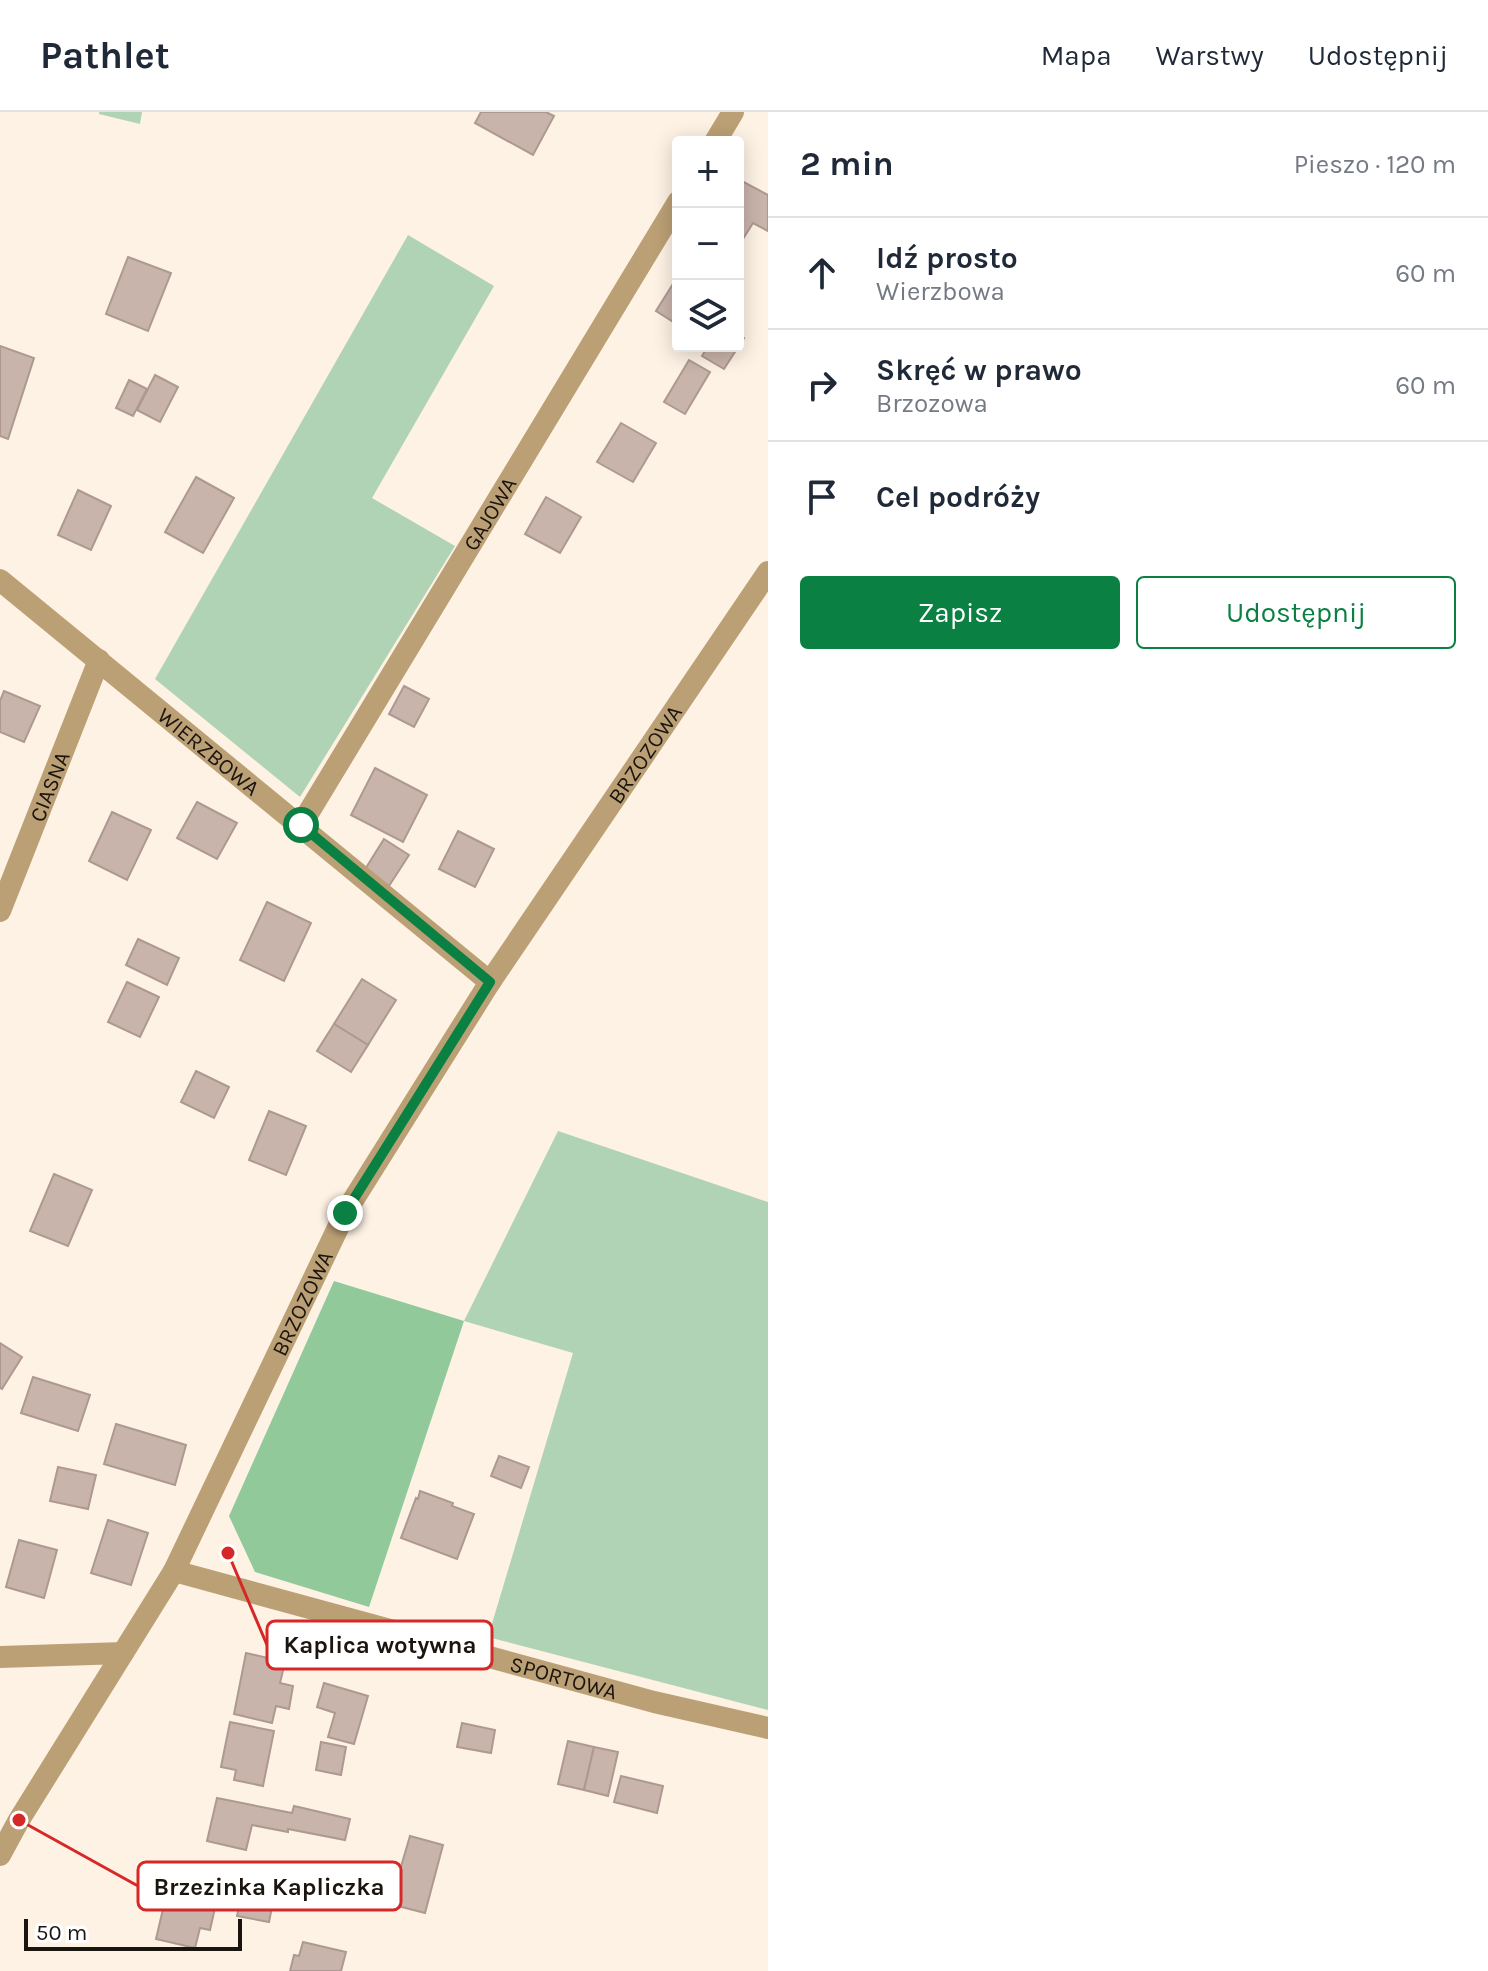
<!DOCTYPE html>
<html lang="pl">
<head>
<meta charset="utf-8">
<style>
  :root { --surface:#fff; --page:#f6f6f7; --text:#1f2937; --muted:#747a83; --line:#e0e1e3; --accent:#0b8043 }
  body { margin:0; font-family:Karla,sans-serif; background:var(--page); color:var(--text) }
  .controls { position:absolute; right:24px; top:24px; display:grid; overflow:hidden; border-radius:8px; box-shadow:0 4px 20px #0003 }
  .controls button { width:72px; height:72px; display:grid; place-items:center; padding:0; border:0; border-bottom:2px solid var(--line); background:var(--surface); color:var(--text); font:40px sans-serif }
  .scale { position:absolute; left:24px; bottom:20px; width:218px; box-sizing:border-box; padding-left:8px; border:4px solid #1b1510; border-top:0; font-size:22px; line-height:28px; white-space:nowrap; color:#1b1510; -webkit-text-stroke:6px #fff; paint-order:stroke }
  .stop { position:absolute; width:24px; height:24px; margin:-18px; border:6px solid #0b8043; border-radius:50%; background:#fff }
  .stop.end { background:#0b8043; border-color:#fff; box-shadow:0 2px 8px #0008 }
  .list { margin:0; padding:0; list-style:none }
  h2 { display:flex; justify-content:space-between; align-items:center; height:104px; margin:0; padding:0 32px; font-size:34px }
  h2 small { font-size:26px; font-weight:400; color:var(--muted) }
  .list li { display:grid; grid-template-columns:52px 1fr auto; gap:24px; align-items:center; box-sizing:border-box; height:112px; padding:0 32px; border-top:2px solid var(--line) }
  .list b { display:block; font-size:30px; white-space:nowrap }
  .list p { margin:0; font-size:26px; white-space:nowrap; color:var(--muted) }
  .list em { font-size:26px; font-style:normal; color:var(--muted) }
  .actions { display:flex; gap:16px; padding:24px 32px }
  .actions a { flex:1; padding:18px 0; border:2px solid var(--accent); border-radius:8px; text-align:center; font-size:28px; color:var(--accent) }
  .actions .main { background:var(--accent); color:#fff }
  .icon { flex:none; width:44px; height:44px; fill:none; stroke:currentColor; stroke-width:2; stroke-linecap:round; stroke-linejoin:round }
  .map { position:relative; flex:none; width:768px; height:1859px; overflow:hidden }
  header { display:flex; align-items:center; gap:48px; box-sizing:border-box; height:112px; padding:0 40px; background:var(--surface); border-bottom:2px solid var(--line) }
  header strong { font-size:38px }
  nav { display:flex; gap:44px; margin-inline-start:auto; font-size:28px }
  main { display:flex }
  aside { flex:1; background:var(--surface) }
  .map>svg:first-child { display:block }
  .green { fill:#afd3b4 }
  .forest { fill:#91c99b }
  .building { fill:#c9b4ab; stroke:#ad9991; stroke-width:2 }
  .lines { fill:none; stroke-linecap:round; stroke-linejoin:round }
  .street { stroke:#bca075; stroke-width:22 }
  .route { stroke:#0b8043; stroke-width:10 }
  .labels { text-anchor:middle; stroke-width:8; stroke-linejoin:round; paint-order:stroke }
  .street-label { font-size:22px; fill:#1b1510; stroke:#fff }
  .leader { fill:none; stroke:#d62828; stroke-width:3 }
  .callout-dot { fill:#d62828; stroke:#fff; stroke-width:3 }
  .callout { fill:#fff; stroke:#d62828; stroke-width:3 }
  .callout-label { font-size:24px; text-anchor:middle; font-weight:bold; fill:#1b1510 }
</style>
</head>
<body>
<header>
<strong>Pathlet</strong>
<nav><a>Mapa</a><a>Warstwy</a><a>Udostępnij</a></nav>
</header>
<main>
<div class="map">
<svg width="768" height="1859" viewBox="0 0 768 1859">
  <rect width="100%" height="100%" fill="#fef2e5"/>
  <!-- green -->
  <g class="green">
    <polygon points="99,0 142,0 140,12 99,2"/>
    <polygon points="408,123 494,174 372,386 455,434 300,685 155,567"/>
    <polygon points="558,1019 768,1090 768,1598 488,1525 573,1241 464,1209"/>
  </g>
  <!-- forest -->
  <polygon class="forest" points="334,1169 464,1209 369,1495 255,1460 229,1404"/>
  <!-- building -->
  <g class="building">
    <polygon points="481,0 546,0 554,4 533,43 475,11"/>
    <polygon points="738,67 768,83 768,119 753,111 743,127 738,124"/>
    <polygon points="128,145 171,161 148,219 106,202"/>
    <polygon points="678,164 678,213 656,199"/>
    <polygon points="738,222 744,226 724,257 702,244 708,234 738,234"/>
    <polygon points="0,234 34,246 8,327 0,324"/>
    <polygon points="689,248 710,260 685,302 664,290"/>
    <polygon points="155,263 178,275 160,310 137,298"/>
    <polygon points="129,268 147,277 133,304 116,296"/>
    <polygon points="621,311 656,331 633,370 597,350"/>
    <polygon points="196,365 234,386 203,441 165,420"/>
    <polygon points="78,378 111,394 91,438 58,423"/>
    <polygon points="546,385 581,405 560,441 525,422"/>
    <polygon points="404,574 429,587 414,615 389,602"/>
    <polygon points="4,579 40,594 24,630 0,620 0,589"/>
    <polygon points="375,656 427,683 403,730 351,703"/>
    <polygon points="197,690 237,711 217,747 177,726"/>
    <polygon points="112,700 151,718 127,768 89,749"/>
    <polygon points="458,719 494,737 475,775 439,757"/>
    <polygon points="384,727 409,743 389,774 364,759"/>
    <polygon points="267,790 311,811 284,869 240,848"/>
    <polygon points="138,827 179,846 167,873 126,853"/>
    <polygon points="362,867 396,888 368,933 334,912"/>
    <polygon points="127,870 159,885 140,925 108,910"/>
    <polygon points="334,912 368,933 351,960 317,939"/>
    <polygon points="196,959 229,975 214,1006 181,990"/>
    <polygon points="269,999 306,1014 286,1063 249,1048"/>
    <polygon points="54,1062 92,1078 68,1134 30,1119"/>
    <polygon points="0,1231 22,1245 2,1277 0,1276"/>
    <polygon points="33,1265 90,1283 78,1319 21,1301"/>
    <polygon points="116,1312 186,1333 175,1373 104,1352"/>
    <polygon points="499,1344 529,1355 521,1376 491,1364"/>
    <polygon points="58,1355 96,1363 88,1397 50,1389"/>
    <polygon points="420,1379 453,1391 452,1394 474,1402 457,1447 401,1426 416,1386 418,1387"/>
    <polygon points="108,1408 148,1421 131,1473 91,1461"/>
    <polygon points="19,1428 57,1438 44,1486 6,1475"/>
    <polygon points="227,1434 236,1439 229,1449 220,1444"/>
    <polygon points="246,1541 285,1550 280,1571 293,1574 289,1597 276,1594 272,1611 234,1602"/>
    <polygon points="324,1571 368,1584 354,1632 328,1625 335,1601 317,1595"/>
    <polygon points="230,1610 274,1619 263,1674 234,1668 236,1658 221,1655"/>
    <polygon points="462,1611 495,1618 491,1641 457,1635"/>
    <polygon points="568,1629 594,1635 584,1678 558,1672"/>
    <polygon points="321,1630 346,1635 341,1663 316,1658"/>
    <polygon points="594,1635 618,1640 608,1684 584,1678"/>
    <polygon points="621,1664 663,1674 657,1701 614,1690"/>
    <polygon points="217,1686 292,1701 294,1694 350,1707 345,1728 288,1717 288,1720 252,1713 246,1738 207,1729"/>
    <polygon points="410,1724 443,1733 425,1801 390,1792"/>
    <polygon points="166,1784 215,1796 210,1818 200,1816 195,1836 156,1827"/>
    <polygon points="240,1789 272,1795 269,1810 237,1804"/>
    <polygon points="303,1830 346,1840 341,1859 290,1859 294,1843 299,1844"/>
  </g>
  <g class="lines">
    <!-- street -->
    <g class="street">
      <polyline points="715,30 733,0"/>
      <path id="s1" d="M 0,468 L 490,870"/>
      <path id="s2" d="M 301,713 L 678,90"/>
      <path id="s3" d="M 0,799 L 99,548"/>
      <path id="s4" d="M 174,1459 L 654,1590 L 768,1616"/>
      <polyline points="0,1545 123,1541"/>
      <path id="s5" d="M 0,1743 L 19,1708 L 174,1459 L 345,1101 L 490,870 L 768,460"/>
    </g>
  </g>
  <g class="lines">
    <!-- route -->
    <polyline class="route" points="301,713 490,870 345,1101"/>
  </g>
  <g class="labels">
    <!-- street labels -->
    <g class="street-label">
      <text dy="8" stroke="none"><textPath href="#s2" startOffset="364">GAJOWA</textPath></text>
      <text dy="8" stroke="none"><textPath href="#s1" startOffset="270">WIERZBOWA</textPath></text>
      <text dy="8" stroke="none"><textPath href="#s5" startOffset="1278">BRZOZOWA</textPath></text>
      <text dy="8" stroke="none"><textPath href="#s3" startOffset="134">CIASNA</textPath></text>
      <text dy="8" stroke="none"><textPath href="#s5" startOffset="630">BRZOZOWA</textPath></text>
      <text dy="8" stroke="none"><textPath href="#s4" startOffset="404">SPORTOWA</textPath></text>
    </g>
  </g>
  <!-- callouts -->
  <path class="leader" d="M228 1441L267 1533M19 1708L138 1774"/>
  <g class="callout-dot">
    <circle cx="228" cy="1441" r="8"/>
    <circle cx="19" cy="1708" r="8"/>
  </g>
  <g class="callout">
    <rect x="267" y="1509" width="225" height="48" rx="8"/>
    <rect x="138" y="1750" width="263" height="48" rx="8"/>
  </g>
  <g class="callout-label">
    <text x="380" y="1541">Kaplica wotywna</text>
    <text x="269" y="1783">Brzezinka Kapliczka</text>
  </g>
</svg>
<div class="controls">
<button>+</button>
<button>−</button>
<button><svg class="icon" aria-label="layers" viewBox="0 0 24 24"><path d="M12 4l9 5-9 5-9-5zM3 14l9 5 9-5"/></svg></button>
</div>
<div class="scale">50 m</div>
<div class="stop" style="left:301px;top:713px"></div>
<div class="stop end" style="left:345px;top:1101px"></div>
</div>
<aside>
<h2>2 min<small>Pieszo · 120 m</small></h2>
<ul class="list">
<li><svg class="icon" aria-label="ahead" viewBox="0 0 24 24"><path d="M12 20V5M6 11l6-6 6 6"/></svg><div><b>Idź prosto</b><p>Wierzbowa</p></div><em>60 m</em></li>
<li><svg class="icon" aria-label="right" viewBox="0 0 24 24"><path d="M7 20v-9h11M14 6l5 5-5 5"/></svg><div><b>Skręć w prawo</b><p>Brzozowa</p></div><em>60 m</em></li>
<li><svg class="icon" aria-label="arrive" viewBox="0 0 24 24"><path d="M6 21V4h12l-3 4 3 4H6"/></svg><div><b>Cel podróży</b></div></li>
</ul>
<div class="actions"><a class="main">Zapisz</a><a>Udostępnij</a></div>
</aside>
</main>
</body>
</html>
